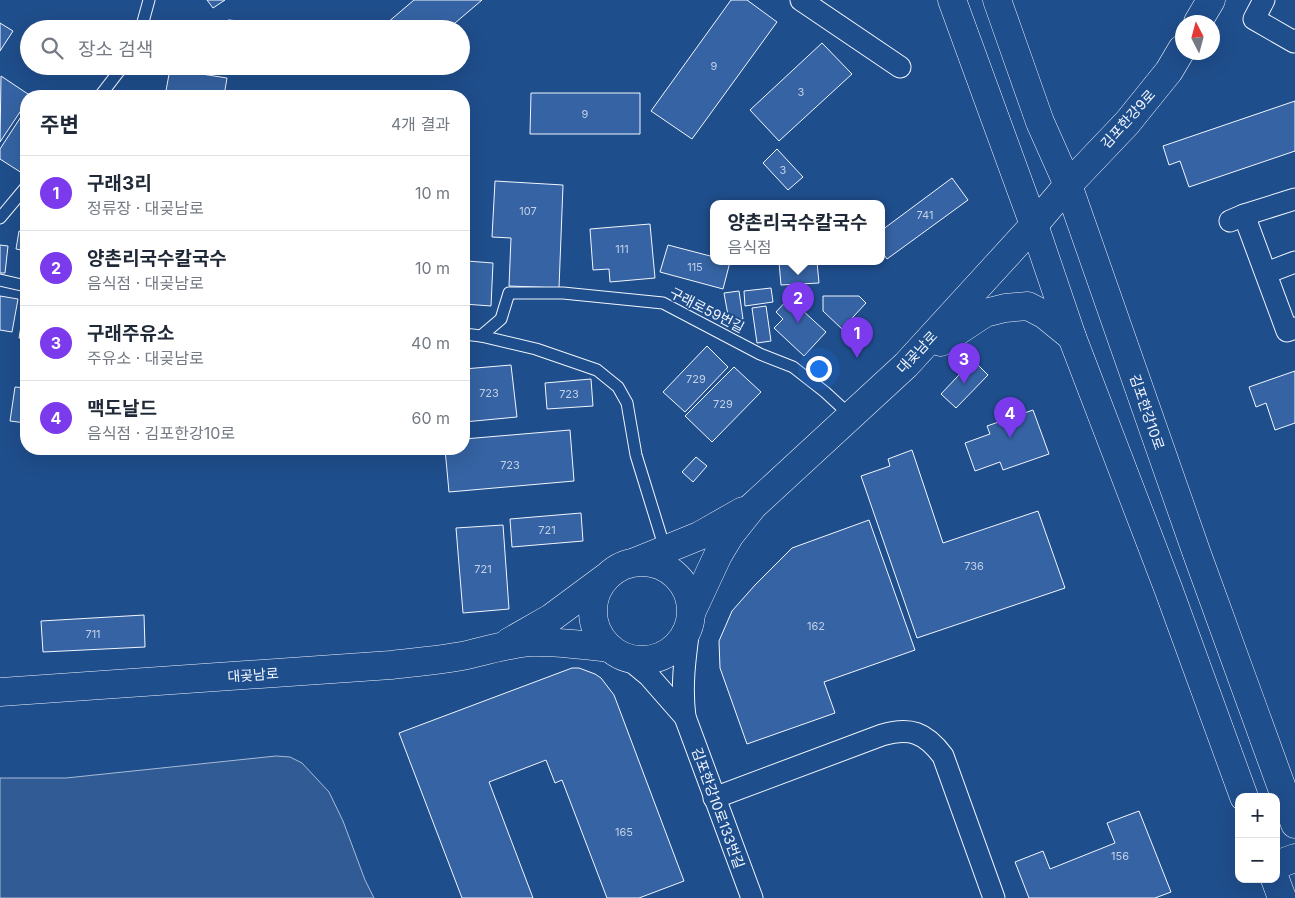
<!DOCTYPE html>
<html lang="ko">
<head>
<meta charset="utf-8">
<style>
  :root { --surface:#fff; --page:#f2f2f3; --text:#1f2937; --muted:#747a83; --line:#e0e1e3; --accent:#7c3aed }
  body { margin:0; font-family:Inter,"Noto Sans KR",sans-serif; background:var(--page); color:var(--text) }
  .controls { position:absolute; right:15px; bottom:15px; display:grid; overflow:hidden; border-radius:10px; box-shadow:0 5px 20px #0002 }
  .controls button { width:45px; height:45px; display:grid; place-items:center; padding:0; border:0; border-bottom:1px solid var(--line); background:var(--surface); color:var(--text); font:25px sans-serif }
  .compass { position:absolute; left:1175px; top:15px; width:45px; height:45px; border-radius:50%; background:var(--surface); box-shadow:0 5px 20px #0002; rotate:354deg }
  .you { position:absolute; left:818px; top:368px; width:18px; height:18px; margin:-12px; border:4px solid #fff; border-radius:50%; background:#1a73e8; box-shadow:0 0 0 8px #1a73e833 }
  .badge { display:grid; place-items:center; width:32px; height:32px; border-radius:50%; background:var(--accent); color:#fff; font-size:16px; font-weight:700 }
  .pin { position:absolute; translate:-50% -41px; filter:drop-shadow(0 1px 2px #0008) }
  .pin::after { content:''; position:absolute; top:26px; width:18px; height:15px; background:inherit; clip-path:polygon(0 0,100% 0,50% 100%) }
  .popup { position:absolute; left:710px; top:200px; width:175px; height:65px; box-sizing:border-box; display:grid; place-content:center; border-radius:10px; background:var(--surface); filter:drop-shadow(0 1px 4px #0005); font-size:16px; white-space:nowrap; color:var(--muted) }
  .popup b { font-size:19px; color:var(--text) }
  .popup::after { content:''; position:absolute; left:50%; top:100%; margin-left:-10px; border:10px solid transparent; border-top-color:var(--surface) }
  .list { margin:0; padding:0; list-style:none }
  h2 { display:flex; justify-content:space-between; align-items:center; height:65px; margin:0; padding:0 20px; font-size:21px }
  h2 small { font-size:16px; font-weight:400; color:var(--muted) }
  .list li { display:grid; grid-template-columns:32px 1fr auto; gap:15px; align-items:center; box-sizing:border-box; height:75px; padding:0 20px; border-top:1px solid var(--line) }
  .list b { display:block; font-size:19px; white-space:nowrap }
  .list p { margin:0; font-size:16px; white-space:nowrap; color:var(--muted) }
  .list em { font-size:16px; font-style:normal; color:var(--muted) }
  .icon { flex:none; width:28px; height:28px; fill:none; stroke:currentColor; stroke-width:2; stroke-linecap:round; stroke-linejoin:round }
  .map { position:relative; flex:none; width:1295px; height:898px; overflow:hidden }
  .search { position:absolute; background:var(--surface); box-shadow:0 5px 20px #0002; left:20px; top:20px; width:450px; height:55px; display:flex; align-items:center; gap:12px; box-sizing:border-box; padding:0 18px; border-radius:28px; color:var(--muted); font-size:19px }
  .panel { position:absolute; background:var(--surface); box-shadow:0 5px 20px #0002; left:20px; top:90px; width:450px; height:365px; border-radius:20px }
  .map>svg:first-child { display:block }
  .built { fill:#305b95; stroke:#a8bbd7 }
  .building { fill:#3563a3; stroke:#f2f6ff }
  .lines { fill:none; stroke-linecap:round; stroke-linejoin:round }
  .lane-casing { stroke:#f2f6ff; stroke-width:13 }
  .street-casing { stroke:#f2f6ff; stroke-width:23 }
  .secondary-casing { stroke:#f2f6ff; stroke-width:29 }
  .lane { stroke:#1f4e8c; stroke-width:11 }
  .street { stroke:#1f4e8c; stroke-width:21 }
  .secondary { stroke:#1f4e8c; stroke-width:28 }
  .labels { text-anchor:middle; stroke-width:4; stroke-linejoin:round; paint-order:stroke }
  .number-label { font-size:11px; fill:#c3d1e8 }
  .street-label { font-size:14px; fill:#f2f6ff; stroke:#1f4e8c }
</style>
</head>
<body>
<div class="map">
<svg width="1295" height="898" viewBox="0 0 1295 898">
  <rect width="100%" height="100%" fill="#1f4e8c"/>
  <!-- built -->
  <polygon class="built" points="276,756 290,757 302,763 329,792 343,821 365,880 374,898 0,898 0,778 66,778"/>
  <!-- building -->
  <g class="building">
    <polygon points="207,0 225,0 213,8"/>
    <polygon points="414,0 482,0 448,29 380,29"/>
    <polygon points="731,0 747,0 777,22 692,139 651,111"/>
    <polygon points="228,20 254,22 254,29 227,29"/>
    <polygon points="0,23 13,31 0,51"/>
    <polygon points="822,43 852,74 779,141 750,110"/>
    <polygon points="170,69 227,78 224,96 165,96"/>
    <polygon points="1,76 31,96 26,96 26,103 0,142"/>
    <polygon points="283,91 298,96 280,96"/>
    <polygon points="531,93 640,93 640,134 530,134"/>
    <polygon points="1295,101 1295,151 1189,187 1180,161 1169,165 1163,146"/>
    <polygon points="26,109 26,172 25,175 0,159 0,149"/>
    <polygon points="777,149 803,177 788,190 763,163"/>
    <polygon points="952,178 968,200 887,259 882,252 882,230"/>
    <polygon points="495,181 563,185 559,288 509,286 511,238 492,237"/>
    <polygon points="650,224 655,278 610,282 609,269 593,270 590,229"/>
    <polygon points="19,231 26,232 26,251 16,249"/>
    <polygon points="0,245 8,246 5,273 0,273"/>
    <polygon points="668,245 714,257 714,262 730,262 723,289 660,272"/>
    <polygon points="467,261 493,263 491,306 464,304"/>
    <polygon points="779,262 817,262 819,283 781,285"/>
    <polygon points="771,288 773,302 745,306 744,291"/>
    <polygon points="739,291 743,319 729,321 724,293"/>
    <polygon points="0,296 18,299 12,332 0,330"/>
    <polygon points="823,296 859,296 866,303 842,329 823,311"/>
    <polygon points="789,298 826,332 804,356 774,328 783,319 776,312"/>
    <polygon points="25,303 26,303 26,339 19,338"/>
    <polygon points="766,306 771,341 757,343 752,308"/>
    <polygon points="707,346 728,367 685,412 663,392"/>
    <polygon points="973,360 988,375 956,408 941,394"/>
    <polygon points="511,365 517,417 464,422 464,369"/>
    <polygon points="734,367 761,392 712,442 685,416"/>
    <polygon points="1295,371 1295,423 1275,430 1266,403 1256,407 1249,387"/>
    <polygon points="591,379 593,406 547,409 545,383"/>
    <polygon points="15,387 26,388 26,423 10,421"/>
    <polygon points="1033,410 1049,454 1003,470 1000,462 975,471 965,443 990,434 987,426"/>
    <polygon points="570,430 574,481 449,492 445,449 464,449 464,439"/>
    <polygon points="346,449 377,449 376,452 346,452"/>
    <polygon points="912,450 943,543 1038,511 1065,588 917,638 861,476 890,466 888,459"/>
    <polygon points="696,457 707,466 693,482 682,472"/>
    <polygon points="581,513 583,541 512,547 510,519"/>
    <polygon points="869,520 915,650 824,682 835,713 747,744 720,668 719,641 732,611 755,585 792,548"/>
    <polygon points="503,525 509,609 463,613 456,528"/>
    <polygon points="144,615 145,647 43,652 41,621"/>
    <polygon points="572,668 579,668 595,674 601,678 614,695 684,881 639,898 607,898 562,780 555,783 546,760 489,782 533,898 462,898 399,733"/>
    <polygon points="1139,811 1171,892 1155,898 1029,898 1015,862 1043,851 1050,869 1115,843 1107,823"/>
  </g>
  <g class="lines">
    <!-- lane casing -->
    <g class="lane-casing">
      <g id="lane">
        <polyline points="141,29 149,0"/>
        <polyline points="100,96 123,66"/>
        <polyline points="0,218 26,187"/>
        <polyline points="0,280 26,286"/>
        <polyline points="464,334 481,336 501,319 509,293 563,293 663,303 760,354 793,367 825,392 851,416"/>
        <polyline points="481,336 536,349 597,370 618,387 627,403 636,455 665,549"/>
      </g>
    </g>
    <!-- street casing -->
    <g class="street-casing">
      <g id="street">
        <polyline points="801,0 900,67"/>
        <polyline points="1264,0 1254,19 1294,42 1295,40"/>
        <polyline points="1244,215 1287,331 1295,328"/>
        <polyline points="1230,221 1244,215 1295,199"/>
        <polyline points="1266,273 1295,262"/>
        <path d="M 689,628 C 685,658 681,686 685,717 L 752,898"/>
        <polyline points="626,657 649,676 685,717"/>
        <path d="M 714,798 L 882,735 C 910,727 925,732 943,756 L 994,898"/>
      </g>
    </g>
    <!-- secondary casing -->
    <g class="secondary-casing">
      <g id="secondary">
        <polyline points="952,0 1034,225 1072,337 1168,588 1244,797"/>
        <polyline points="997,0 1040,122 1068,185 1197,554 1295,824"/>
        <polyline points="1198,22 1211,0"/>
        <polyline points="941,342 985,313 1005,308 1028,306 1045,315 1072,337"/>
        <circle cx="642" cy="611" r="49"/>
        <polyline points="635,562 699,536 743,511"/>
        <polyline points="692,611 718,555 730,535 753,506 906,365 1034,225 1068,185 1127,123 1169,71 1182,49"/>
        <polyline points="509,642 551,618 605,578"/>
        <path d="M 0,692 L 391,665 C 416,662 442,660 467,655 C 488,650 508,644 530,642 C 557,641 583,645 610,648"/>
        <polyline points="1276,865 1295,858"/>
        <polyline points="1275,879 1282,898"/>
      </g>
    </g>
    <!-- lane -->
    <use href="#lane" class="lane"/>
    <!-- street -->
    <use href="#street" class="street"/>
    <!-- secondary -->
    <use href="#secondary" class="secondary"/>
  </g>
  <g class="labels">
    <!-- number labels -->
    <g class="number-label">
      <text x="714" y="70">9</text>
      <text x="801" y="96">3</text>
      <text x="585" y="118">9</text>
      <text x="783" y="174">3</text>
      <text x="528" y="215">107</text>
      <text x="925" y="219">741</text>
      <text x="622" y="253">111</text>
      <text x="695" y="271">115</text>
      <text x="696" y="383">729</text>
      <text x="489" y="397">723</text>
      <text x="569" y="398">723</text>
      <text x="723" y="408">729</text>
      <text x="510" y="469">723</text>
      <text x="547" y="534">721</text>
      <text x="974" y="570">736</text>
      <text x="483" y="573">721</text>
      <text x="816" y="630">162</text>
      <text x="93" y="638">711</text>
      <text x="624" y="836">165</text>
      <text x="1120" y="860">156</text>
    </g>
    <!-- street labels -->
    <g class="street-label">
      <text transform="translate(1128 119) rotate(-48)" y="5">김포한강9로</text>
      <text transform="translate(707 310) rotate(27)" y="5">구래로59번길</text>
      <text transform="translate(917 352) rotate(-47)" y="5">대곶남로</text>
      <text transform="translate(1147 412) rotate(71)" y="5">김포한강10로</text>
      <text transform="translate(253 675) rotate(-4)" y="5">대곶남로</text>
      <text transform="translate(718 808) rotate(70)" y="5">김포한강10로133번길</text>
    </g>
  </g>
</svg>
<div class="controls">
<button>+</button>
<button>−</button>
</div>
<svg class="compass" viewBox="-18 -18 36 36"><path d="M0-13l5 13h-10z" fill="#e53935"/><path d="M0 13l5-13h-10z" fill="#747a83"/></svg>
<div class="you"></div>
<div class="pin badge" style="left:857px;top:358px">1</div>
<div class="pin badge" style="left:798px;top:323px">2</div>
<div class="popup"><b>양촌리국수칼국수</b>음식점</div>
<div class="pin badge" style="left:964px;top:384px">3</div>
<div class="pin badge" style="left:1010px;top:438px">4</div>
<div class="search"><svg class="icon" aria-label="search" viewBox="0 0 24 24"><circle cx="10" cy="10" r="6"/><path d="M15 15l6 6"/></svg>장소 검색</div>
<section class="panel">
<h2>주변<small>4개 결과</small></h2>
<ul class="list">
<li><span class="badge">1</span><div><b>구래3리</b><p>정류장 · 대곶남로</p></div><em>10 m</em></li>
<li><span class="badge">2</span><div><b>양촌리국수칼국수</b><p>음식점 · 대곶남로</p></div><em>10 m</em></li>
<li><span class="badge">3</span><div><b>구래주유소</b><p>주유소 · 대곶남로</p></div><em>40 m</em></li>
<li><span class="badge">4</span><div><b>맥도날드</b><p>음식점 · 김포한강10로</p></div><em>60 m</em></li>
</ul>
</section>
</div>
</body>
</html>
